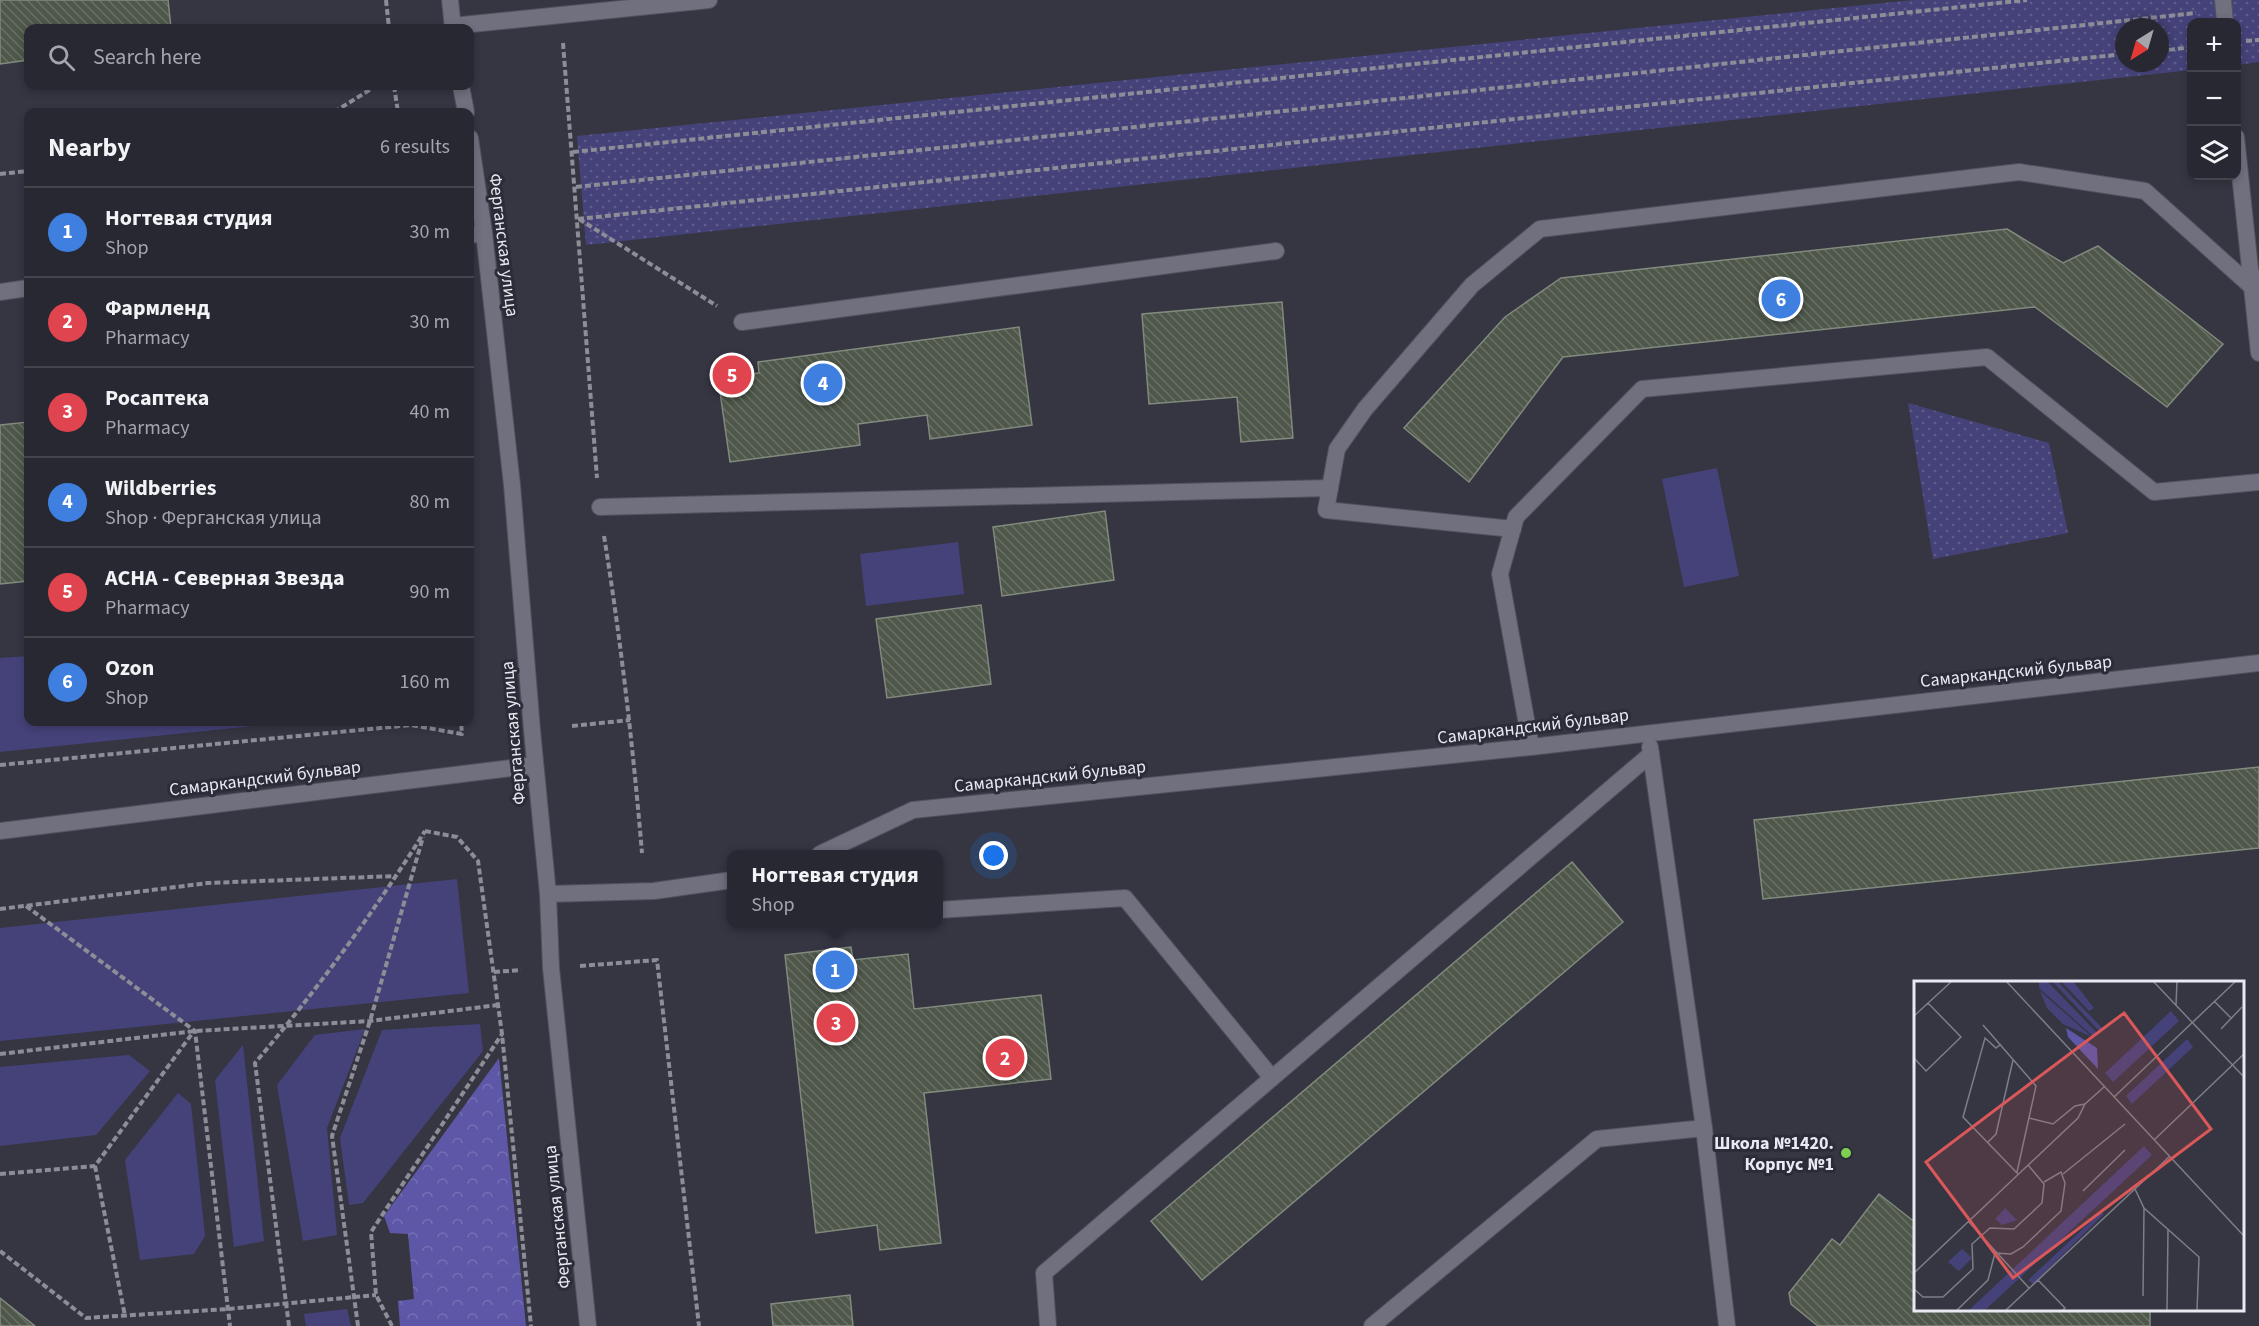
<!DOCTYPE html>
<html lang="en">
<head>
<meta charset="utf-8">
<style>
  :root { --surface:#282832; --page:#30303a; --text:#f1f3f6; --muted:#a5a6ac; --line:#44444d; --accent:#95b2f1 }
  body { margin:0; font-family:"Source Sans 3",sans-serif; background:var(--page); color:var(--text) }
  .controls { position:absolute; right:18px; top:18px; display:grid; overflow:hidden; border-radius:12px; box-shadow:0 3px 9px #0003 }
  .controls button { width:54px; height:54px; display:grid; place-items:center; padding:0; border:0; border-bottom:2px solid var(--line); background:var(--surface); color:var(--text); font:30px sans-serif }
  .compass { position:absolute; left:2115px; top:18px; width:54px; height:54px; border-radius:50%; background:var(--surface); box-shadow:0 3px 9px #0003; rotate:217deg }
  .you { position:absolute; left:994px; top:856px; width:21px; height:21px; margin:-15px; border:4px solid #fff; border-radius:50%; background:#1a73e8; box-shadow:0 0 0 9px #1a73e833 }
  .badge { display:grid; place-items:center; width:39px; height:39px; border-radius:50%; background:var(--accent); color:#fff; font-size:20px; font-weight:700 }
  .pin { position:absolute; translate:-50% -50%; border:3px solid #fff; box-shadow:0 2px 6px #0006 }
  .popup { position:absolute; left:727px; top:850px; width:216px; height:78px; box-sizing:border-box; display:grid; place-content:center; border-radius:12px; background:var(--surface); filter:drop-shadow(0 2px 4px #0005); font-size:20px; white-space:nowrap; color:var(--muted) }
  .popup b { font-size:22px; color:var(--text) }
  .popup::after { content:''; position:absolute; left:50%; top:100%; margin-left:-12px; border:12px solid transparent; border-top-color:var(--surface) }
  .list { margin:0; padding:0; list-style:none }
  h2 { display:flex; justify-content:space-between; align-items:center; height:78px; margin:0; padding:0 24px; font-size:26px }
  h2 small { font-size:20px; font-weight:400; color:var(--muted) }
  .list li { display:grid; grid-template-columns:39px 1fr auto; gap:18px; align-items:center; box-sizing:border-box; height:90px; padding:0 24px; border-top:2px solid var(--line) }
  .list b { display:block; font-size:22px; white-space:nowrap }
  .list p { margin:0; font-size:20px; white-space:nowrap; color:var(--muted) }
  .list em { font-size:20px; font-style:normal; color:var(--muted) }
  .icon { flex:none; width:33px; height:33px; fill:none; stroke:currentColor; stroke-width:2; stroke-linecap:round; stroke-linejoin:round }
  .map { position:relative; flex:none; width:2259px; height:1326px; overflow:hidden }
  .search { position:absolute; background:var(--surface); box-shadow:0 3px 9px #0003; left:24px; top:24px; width:450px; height:66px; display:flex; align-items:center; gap:15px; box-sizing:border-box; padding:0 21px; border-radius:12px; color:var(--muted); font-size:22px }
  .panel { position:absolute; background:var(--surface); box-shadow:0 3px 9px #0003; left:24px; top:108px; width:450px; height:618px; border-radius:12px }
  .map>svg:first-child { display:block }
  .grass { fill:#454279 }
  .forest { fill:url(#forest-crowns) }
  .park { fill:url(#park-dots); fill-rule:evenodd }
  .building { fill:url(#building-back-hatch); stroke:#818a7d; stroke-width:1.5 }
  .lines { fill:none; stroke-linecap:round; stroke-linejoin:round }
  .service-casing { stroke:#52525d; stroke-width:18 }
  .minor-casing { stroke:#52525d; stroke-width:18 }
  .tertiary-casing { stroke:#52525d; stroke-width:18 }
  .path { stroke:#8c8d97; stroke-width:4; stroke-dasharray:6 3; stroke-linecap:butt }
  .service { stroke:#70707f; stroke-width:16 }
  .minor { stroke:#70707f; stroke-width:16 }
  .tertiary { stroke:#70707f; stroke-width:16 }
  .poi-dot { fill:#7fd052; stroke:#2b2c38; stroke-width:2 }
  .labels { text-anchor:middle; stroke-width:6; stroke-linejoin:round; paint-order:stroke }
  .street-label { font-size:18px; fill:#e8e9f1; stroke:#2b2c38 }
  .poi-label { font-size:18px; font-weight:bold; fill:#e8e9f1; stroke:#2b2c38; text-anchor:end }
  .inset-road { fill:none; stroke:#7d7e88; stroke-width:1.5 }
  .view { fill:#da585a; fill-opacity:0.15; stroke:#da585a; stroke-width:3 }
  .inset-edge { fill:none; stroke:#e8e9f1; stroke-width:3 }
</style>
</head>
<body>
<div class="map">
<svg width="2259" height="1326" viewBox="0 0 2259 1326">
  <defs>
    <pattern id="forest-crowns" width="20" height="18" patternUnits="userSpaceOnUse" patternTransform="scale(1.5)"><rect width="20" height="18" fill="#5e57a8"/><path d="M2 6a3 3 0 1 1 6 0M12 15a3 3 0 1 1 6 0" fill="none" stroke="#756fb4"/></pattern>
    <pattern id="park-dots" width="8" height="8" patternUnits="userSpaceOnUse" patternTransform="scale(1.5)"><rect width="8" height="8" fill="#454279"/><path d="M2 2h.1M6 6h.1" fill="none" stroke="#605d8c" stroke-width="1.8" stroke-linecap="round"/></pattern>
    <pattern id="building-back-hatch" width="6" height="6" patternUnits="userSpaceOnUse" patternTransform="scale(1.5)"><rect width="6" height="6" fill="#4e574a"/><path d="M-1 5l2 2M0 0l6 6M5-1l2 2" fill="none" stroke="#686f65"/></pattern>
  </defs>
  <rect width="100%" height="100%" fill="#353642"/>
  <!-- grass -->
  <g class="grass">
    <polygon points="1717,468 1739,576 1684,587 1662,479"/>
    <polygon points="958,542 964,594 866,606 860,554"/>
    <polygon points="28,656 28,722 293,722 0,752 0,658"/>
    <polygon points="457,879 469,993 0,1041 0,928"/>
    <polygon points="480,1024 483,1051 363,1203 349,1205 340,1138 382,1030"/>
    <polygon points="365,1029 327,1128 337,1235 303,1241 277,1085 315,1035"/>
    <polygon points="243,1045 264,1241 234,1247 215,1080"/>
    <polygon points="129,1055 150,1071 96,1135 0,1146 0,1067"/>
    <polygon points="178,1093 191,1104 205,1236 194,1254 140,1260 125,1160"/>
    <polygon points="347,1309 351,1326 306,1326 304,1314"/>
  </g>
  <!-- forest -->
  <polygon class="forest" points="499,1058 526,1326 400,1326 398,1301 414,1299 408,1234 390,1233 384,1216"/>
  <!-- park -->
  <g class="park">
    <path d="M 1913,0 L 2259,0 L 2259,62 L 2237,65 L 2236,22 L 2192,22 L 2191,70 L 586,245 L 577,136 ZM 2124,27 L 2160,27 L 2160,63 L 2124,63 Z"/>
    <polygon points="1908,403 2049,443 2068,533 1933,559"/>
  </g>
  <!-- building -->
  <g class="building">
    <polygon points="0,0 168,0 171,28 28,28 28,60 0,64"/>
    <polygon points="2007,229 2063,263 2098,246 2223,344 2167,407 2035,307 1563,357 1469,482 1404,428 1505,317 1561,278"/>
    <polygon points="1282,302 1293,438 1241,442 1237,397 1149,404 1142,314"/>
    <polygon points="1019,327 1032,425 930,439 927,415 858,424 860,445 730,462 718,378 759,373 758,362"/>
    <polygon points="28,422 28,581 0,584 0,425"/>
    <polygon points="1105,511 1114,580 1002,596 993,527"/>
    <polygon points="981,605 991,684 887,698 876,619"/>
    <polygon points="2259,767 2259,848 1763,899 1754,820"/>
    <polygon points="1572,862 1623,922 1202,1280 1151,1221"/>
    <polygon points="851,947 853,960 908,954 914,1009 1041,995 1051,1079 924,1093 941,1243 880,1250 877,1225 816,1233 785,955"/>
    <polygon points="1879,1194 1916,1223 1916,1310 2150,1310 2150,1326 1818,1326 1791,1304 1789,1293 1832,1239 1840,1245"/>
    <polygon points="850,1295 853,1326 773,1326 771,1304"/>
    <polygon points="0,1298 35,1326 0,1326"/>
  </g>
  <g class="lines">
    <!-- service casing -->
    <g class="service-casing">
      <g id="service">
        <polyline points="2223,0 2225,22"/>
        <polyline points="2236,137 2259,353"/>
        <polyline points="742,322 1276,251"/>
        <polyline points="600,507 1330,488"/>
        <polyline points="1513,529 1326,510 1337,449 1365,409 1472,285 1540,229 2019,172 2145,191 2251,286 2259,278"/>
        <polyline points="1531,747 1500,574 1516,517 1642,389 1987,357 2154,492 2259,482"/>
        <polyline points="1650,747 1704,1128 1727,1326"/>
        <polyline points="938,910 1125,898 1272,1078"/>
        <polyline points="1048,1326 1044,1273 1651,754"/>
        <polyline points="1372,1326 1597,1139 1704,1128"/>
      </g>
    </g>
    <!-- minor casing -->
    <g class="minor-casing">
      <g id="minor">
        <polyline points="470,235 484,233"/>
        <polyline points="0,292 28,288"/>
      </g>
    </g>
    <!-- tertiary casing -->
    <g class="tertiary-casing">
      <g id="tertiary">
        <polyline points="450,0 453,28"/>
        <polyline points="452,26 709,0"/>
        <polyline points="461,86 466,112"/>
        <polyline points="470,138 484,233 512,485 532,730 548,894 551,968 588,1326"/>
        <polyline points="0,831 535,765"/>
        <polyline points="820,854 913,810 1531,747 2259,663"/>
        <polyline points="548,894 654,891 732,880"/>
      </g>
    </g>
    <!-- path -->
    <g class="path">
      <polyline points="386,0 389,28"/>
      <polyline points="2246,41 2259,40"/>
      <polyline points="563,43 597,478"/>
      <polyline points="2160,51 2192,47"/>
      <polyline points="394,86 398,112"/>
      <polyline points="334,112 376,86"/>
      <polyline points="573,152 2027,0"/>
      <polyline points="0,174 28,171"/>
      <polyline points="576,187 2196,13"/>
      <polyline points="578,219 2124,54"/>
      <polyline points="579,219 717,306"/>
      <path d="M 604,536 C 621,641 633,747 642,853"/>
      <polyline points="572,726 630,720"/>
      <polyline points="0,765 411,725 462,734 461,722"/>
      <polyline points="425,831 457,837 478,861 502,1034 531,1326"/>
      <polyline points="26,906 195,1031 230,1326"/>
      <polyline points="0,909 208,883 396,876"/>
      <polyline points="580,966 657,960 699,1326"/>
      <polyline points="494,972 521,970"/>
      <polyline points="0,1054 195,1031 370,1021 498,1005"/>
      <polyline points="95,1166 125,1316"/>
      <polyline points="0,1174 95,1166 194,1031"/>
      <polyline points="0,1251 86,1318 228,1309 376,1295"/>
      <path d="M 289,1326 L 255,1063 C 317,990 374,912 425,831"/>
      <polyline points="358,1326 332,1136 370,1021 423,837"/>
      <polyline points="392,1326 376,1295 371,1232 502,1034"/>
    </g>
    <!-- service -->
    <use href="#service" class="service"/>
    <!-- minor -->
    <use href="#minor" class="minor"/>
    <!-- tertiary -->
    <use href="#tertiary" class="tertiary"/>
  </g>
  <!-- markers -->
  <circle class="poi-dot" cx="1846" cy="1153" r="6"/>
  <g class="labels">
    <!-- street labels -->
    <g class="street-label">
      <text transform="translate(504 245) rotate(83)" y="6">Ферганская улица</text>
      <text transform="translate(2016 671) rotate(-6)" y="6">Самаркандский бульвар</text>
      <text transform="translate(1533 726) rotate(-7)" y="6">Самаркандский бульвар</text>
      <text transform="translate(513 733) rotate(-95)" y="6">Ферганская улица</text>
      <text transform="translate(1050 776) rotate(-6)" y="6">Самаркандский бульвар</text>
      <text transform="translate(265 778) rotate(-7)" y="6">Самаркандский бульвар</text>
      <text transform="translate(557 1217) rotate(-96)" y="6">Ферганская улица</text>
    </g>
    <!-- poi labels -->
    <g class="poi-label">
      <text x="1834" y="1149">Школа №1420.<tspan x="1834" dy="21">Корпус №1</tspan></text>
    </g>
  </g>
  <!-- overview -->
  <g transform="translate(1914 981)">
    <rect width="330" height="330" fill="#353642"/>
    <path d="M 125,0 L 133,0 L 184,53 L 180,56 L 125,7 ZM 138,0 L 143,0 L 189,48 L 186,51 ZM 147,0 L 159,0 L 180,27 L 175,30 ZM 126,10 L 178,56 L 149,43 L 133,27 ZM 257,30 L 265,40 L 199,101 L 191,92 ZM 273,58 L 279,66 L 218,123 L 212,115 ZM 187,231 L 190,233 L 119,303 L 114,299 Z" fill="#454279"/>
    <path d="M 152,47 L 183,67 L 184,88 L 154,56 Z" fill="#5e57a8"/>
    <path d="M 230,165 L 238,174 L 70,330 L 54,330 ZM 91,227 L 103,239 L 88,244 L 81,238 ZM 48,268 L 58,277 L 45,290 L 34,281 Z" fill="#454279"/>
    <path class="inset-road" d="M 92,0 L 330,255M 239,0 L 329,95M 300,20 L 317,37M 262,24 L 263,0M 0,35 L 38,0M 69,44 L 122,105 L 103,191M 307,48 L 328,26M 87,63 L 82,67 L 71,57 L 49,136 L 104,193M 0,77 L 12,90 L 47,56 L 14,22M 200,116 L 322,0M 115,137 L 139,143 L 161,125 L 171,123M 240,159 L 330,73M 73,162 L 82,153 L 99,79M 149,193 L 211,143M 221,208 L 230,227 L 285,276 L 283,330M 169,210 L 211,169M 54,240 L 115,307M 0,292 L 164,137 L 171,123 L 190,106M 124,299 L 151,327 L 148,330M 0,308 L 9,316 L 29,316 L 59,288 L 58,263 L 76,247 L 100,248 L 128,222 L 130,203 L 114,184M 229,315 L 230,227M 42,330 L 74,299 L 81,272 L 97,273 L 109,266 L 147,230 L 151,202 L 147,191 L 130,201M 91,330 L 256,175M 253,330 L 254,249"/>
    <path class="view" d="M 210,32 L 297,148 L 99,297 L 12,181 Z"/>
    <rect width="330" height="330" class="inset-edge"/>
  </g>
</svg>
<div class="controls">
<button>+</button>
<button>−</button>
<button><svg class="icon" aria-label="layers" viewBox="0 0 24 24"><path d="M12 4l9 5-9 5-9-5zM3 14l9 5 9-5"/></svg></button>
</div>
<svg class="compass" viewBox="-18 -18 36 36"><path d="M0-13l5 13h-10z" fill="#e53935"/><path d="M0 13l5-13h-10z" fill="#a5a6ac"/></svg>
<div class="you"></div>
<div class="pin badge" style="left:835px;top:970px;background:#3f7fe0">1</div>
<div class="popup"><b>Ногтевая студия</b>Shop</div>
<div class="pin badge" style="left:1005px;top:1058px;background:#e0444e">2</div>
<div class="pin badge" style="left:836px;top:1023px;background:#e0444e">3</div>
<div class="pin badge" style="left:823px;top:383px;background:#3f7fe0">4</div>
<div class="pin badge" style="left:732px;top:375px;background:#e0444e">5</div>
<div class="pin badge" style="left:1781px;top:299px;background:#3f7fe0">6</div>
<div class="search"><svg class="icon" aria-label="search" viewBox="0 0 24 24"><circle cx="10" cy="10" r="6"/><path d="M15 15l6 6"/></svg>Search here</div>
<section class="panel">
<h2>Nearby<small>6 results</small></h2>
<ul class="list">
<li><span class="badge" style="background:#3f7fe0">1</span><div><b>Ногтевая студия</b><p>Shop</p></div><em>30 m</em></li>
<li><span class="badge" style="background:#e0444e">2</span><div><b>Фармленд</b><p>Pharmacy</p></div><em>30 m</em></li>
<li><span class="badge" style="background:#e0444e">3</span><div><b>Росаптека</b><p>Pharmacy</p></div><em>40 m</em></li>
<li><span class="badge" style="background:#3f7fe0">4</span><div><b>Wildberries</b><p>Shop · Ферганская улица</p></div><em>80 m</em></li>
<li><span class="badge" style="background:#e0444e">5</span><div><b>АСНА - Северная Звезда</b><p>Pharmacy</p></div><em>90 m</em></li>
<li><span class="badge" style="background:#3f7fe0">6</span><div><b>Ozon</b><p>Shop</p></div><em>160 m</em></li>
</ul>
</section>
</div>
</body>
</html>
